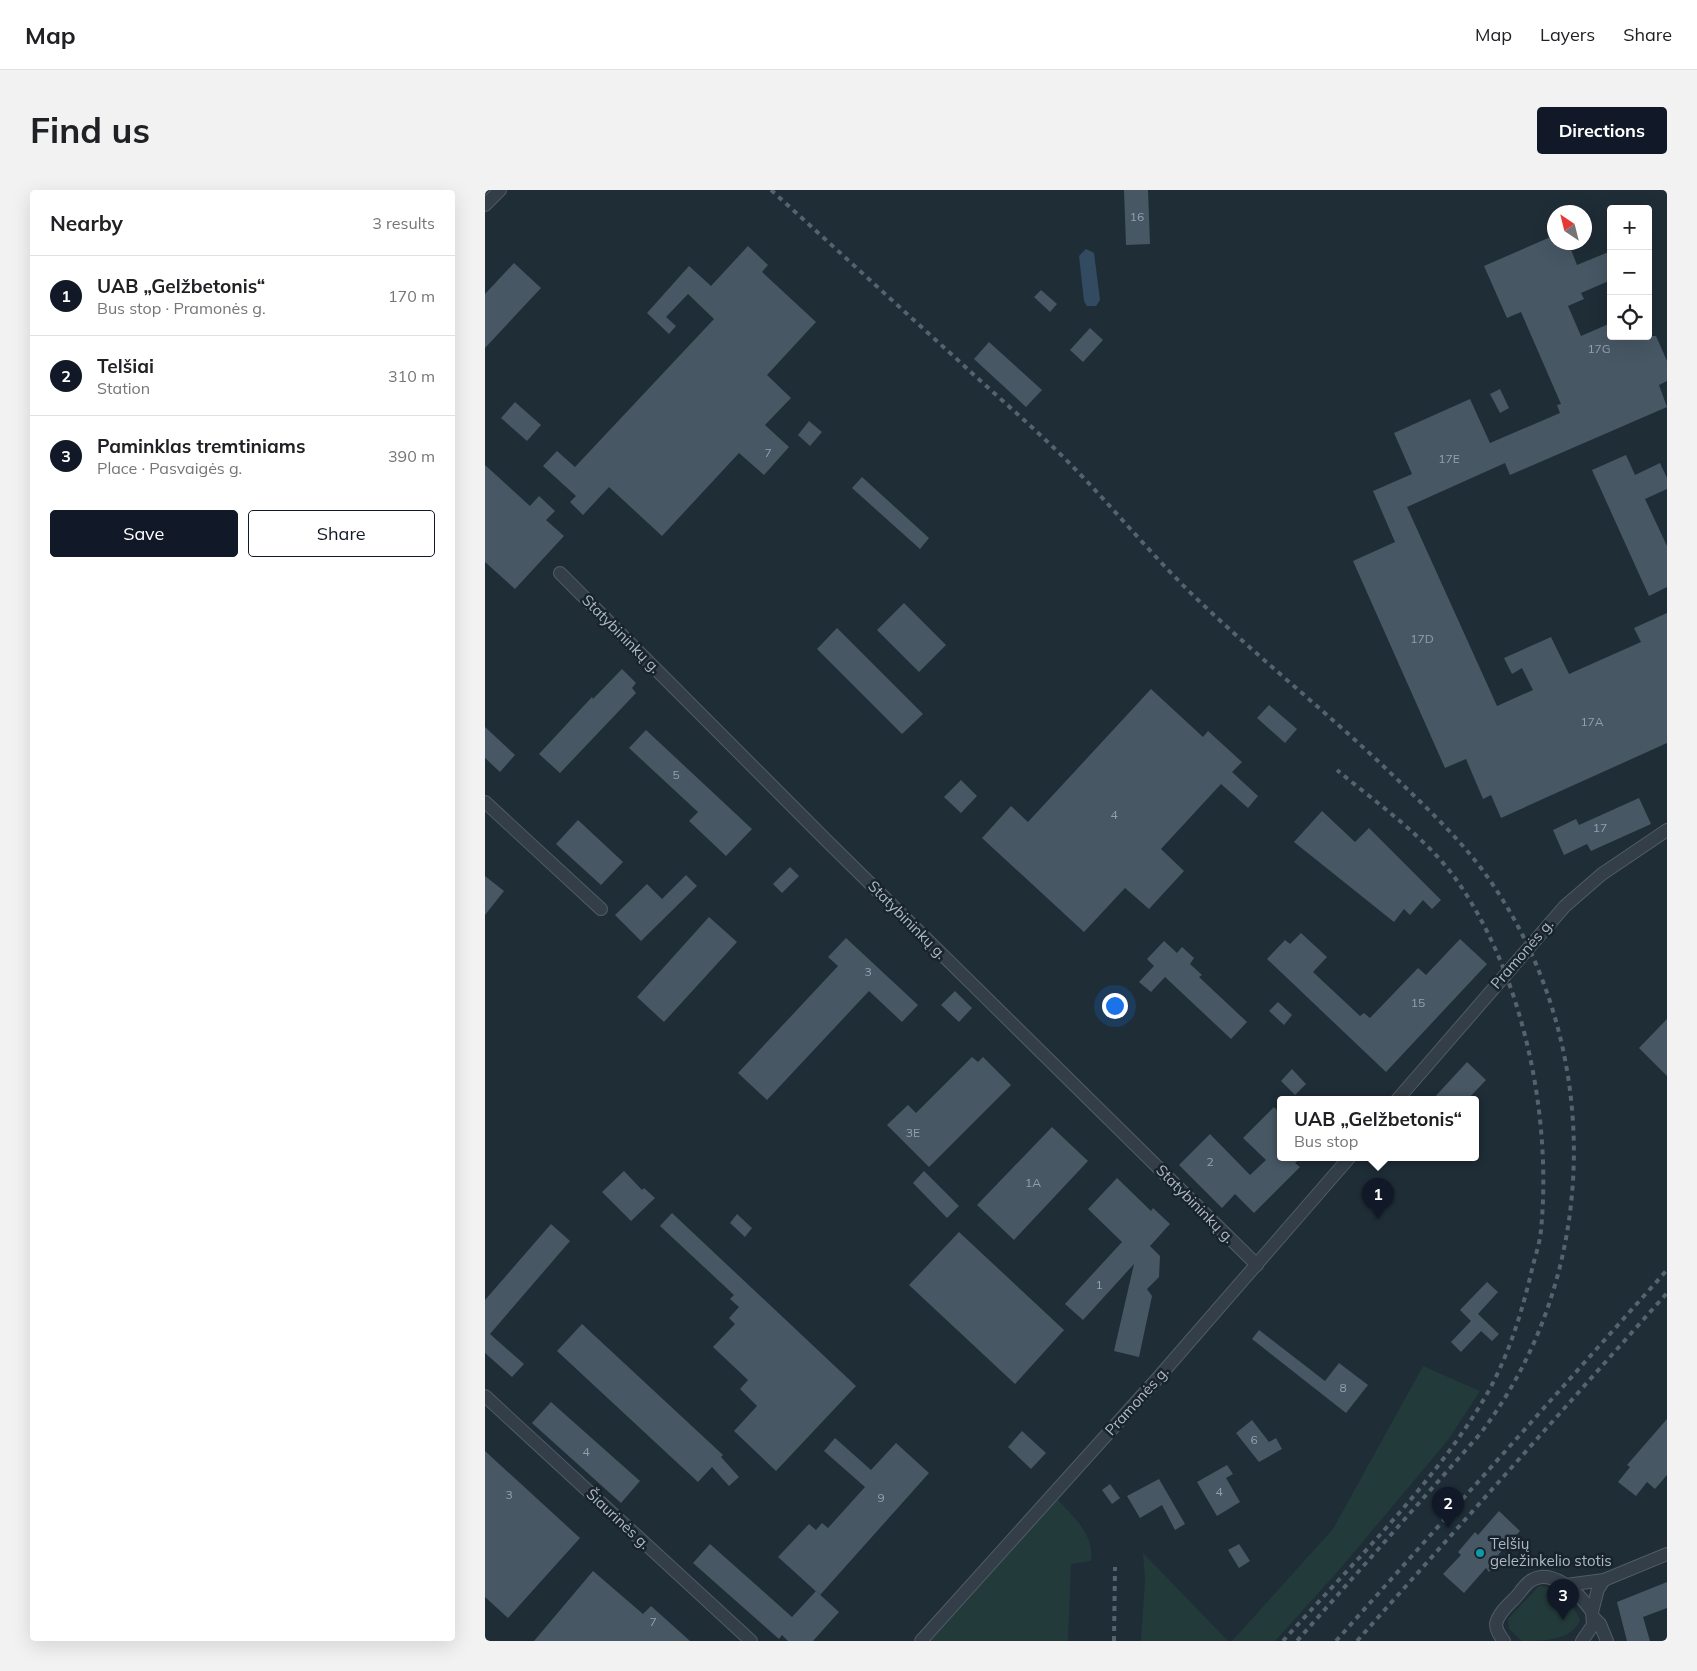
<!DOCTYPE html>
<html lang="en">
<head>
<meta charset="utf-8">
<style>
  :root { --surface:#fff; --page:#f2f2f2; --text:#202124; --muted:#757577; --line:#e0e0e0; --accent:#111827 }
  body { margin:0; font-family:Mulish,sans-serif; background:var(--page); color:var(--text) }
  .controls { position:absolute; right:15px; top:15px; display:grid; overflow:hidden; border-radius:5px; box-shadow:0 5px 20px #0002 }
  .controls button { width:45px; height:45px; display:grid; place-items:center; padding:0; border:0; border-bottom:1px solid var(--line); background:var(--surface); color:var(--text); font:25px sans-serif }
  .compass { position:absolute; left:1062px; top:15px; width:45px; height:45px; border-radius:50%; background:var(--surface); box-shadow:0 5px 20px #0002; rotate:325deg }
  .you { position:absolute; left:629px; top:815px; width:18px; height:18px; margin:-12px; border:4px solid #fff; border-radius:50%; background:#1a73e8; box-shadow:0 0 0 8px #1a73e833 }
  .badge { display:grid; place-items:center; width:32px; height:32px; border-radius:50%; background:var(--accent); color:#fff; font-size:16px; font-weight:700 }
  .pin { position:absolute; translate:-50% -41px; filter:drop-shadow(0 1px 2px #0008) }
  .pin::after { content:''; position:absolute; top:26px; width:18px; height:15px; background:inherit; clip-path:polygon(0 0,100% 0,50% 100%) }
  .popup { position:absolute; left:792px; top:906px; width:202px; height:65px; box-sizing:border-box; display:grid; place-content:center; border-radius:5px; background:var(--surface); filter:drop-shadow(0 1px 4px #0005); font-size:16px; white-space:nowrap; color:var(--muted) }
  .popup b { font-size:19px; color:var(--text) }
  .popup::after { content:''; position:absolute; left:50%; top:100%; margin-left:-10px; border:10px solid transparent; border-top-color:var(--surface) }
  .list { margin:0; padding:0; list-style:none }
  h2 { display:flex; justify-content:space-between; align-items:center; height:65px; margin:0; padding:0 20px; font-size:21px }
  h2 small { font-size:16px; font-weight:400; color:var(--muted) }
  .list li { display:grid; grid-template-columns:32px 1fr auto; gap:15px; align-items:center; box-sizing:border-box; height:80px; padding:0 20px; border-top:1px solid var(--line) }
  .list b { display:block; font-size:19px; white-space:nowrap }
  .list p { margin:0; font-size:16px; white-space:nowrap; color:var(--muted) }
  .list em { font-size:16px; font-style:normal; color:var(--muted) }
  .actions { display:flex; gap:10px; padding:15px 20px }
  .actions a { flex:1; padding:11px 0; border:1px solid var(--accent); border-radius:5px; text-align:center; font-size:18px; color:var(--accent) }
  .actions .main { background:var(--accent); color:#fff }
  .icon { flex:none; width:28px; height:28px; fill:none; stroke:currentColor; stroke-width:2; stroke-linecap:round; stroke-linejoin:round }
  .map { position:relative; flex:none; width:1182px; height:1451px; overflow:hidden; border-radius:5px }
  header { display:flex; align-items:center; gap:30px; box-sizing:border-box; height:70px; padding:0 25px; background:var(--surface); border-bottom:1px solid var(--line) }
  header strong { font-size:24px }
  nav { display:flex; gap:28px; margin-inline-start:auto; font-size:18px }
  .intro { display:flex; align-items:center; justify-content:space-between; box-sizing:border-box; height:120px; padding:0 30px }
  h1 { margin:0; font-size:35px }
  .button { padding:12px 22px; border-radius:5px; background:var(--accent); color:#fff; font-size:18px; font-weight:700 }
  main { display:flex; gap:30px; padding:0 30px }
  aside { flex:1; background:var(--surface); border-radius:5px; box-shadow:0 5px 20px #0002 }
  .map>svg:first-child { display:block }
  .green { fill:#223a39 }
  .water { fill:#324b60 }
  .building { fill:#475764 }
  .lines { fill:none; stroke-linecap:round; stroke-linejoin:round }
  .street-casing { stroke:#505c66; stroke-width:14 }
  .street { stroke:#333e48; stroke-width:12 }
  .rail { stroke:#54636f; stroke-width:4; stroke-dasharray:5 5; stroke-linecap:butt }
  .culture-dot { fill:#0f9aa8; stroke:#18232c; stroke-width:2 }
  .labels { text-anchor:middle; stroke-width:5; stroke-linejoin:round; paint-order:stroke }
  .number-label { font-size:12px; fill:#94a0ad }
  .street-label { font-size:15px; fill:#adb9c5; stroke:#18232c }
  .poi-label { font-size:15px; fill:#adb9c5; stroke:#18232c; text-anchor:start }
</style>
</head>
<body>
<header>
<strong>Map</strong>
<nav><a>Map</a><a>Layers</a><a>Share</a></nav>
</header>
<div class="intro"><h1>Find us</h1><a class="button">Directions</a></div>
<main>
<aside>
<h2>Nearby<small>3 results</small></h2>
<ul class="list">
<li><span class="badge">1</span><div><b>UAB „Gelžbetonis“</b><p>Bus stop · Pramonės g.</p></div><em>170 m</em></li>
<li><span class="badge">2</span><div><b>Telšiai</b><p>Station</p></div><em>310 m</em></li>
<li><span class="badge">3</span><div><b>Paminklas tremtiniams</b><p>Place · Pasvaigės g.</p></div><em>390 m</em></li>
</ul>
<div class="actions"><a class="main">Save</a><a>Share</a></div>
</aside>
<div class="map">
<svg width="1182" height="1451" viewBox="0 0 1182 1451">
  <rect width="100%" height="100%" fill="#1f2d37"/>
  <!-- green -->
  <g class="green">
    <polygon points="938,1176 995,1201 963,1250 855,1379 790,1451 747,1451 848,1339"/>
    <path d="M 572,1309 C 588,1326 610,1345 606,1371 L 586,1374 L 583,1451 L 445,1451 Z"/>
    <polygon points="658,1363 743,1451 656,1451 660,1391"/>
    <path d="M 1054,1396 C 1068,1395 1091,1417 1095,1430 C 1087,1451 1058,1451 1037,1451 L 1024,1439 L 1023,1429 Z"/>
  </g>
  <!-- water -->
  <polygon class="water" points="601,59 609,63 615,110 611,116 602,116 599,111 594,66"/>
  <!-- building -->
  <g class="building">
    <polygon points="639,0 663,0 665,54 641,55"/>
    <polygon points="1070,45 1070,52 1083,52 1092,75 1126,61 1126,90 1096,103 1099,109 1083,116 1096,146 1126,133 1126,146 1171,146 1182,171 1182,191 1174,195 1182,217 1025,285 1020,273 922,317 1012,516 1048,500 1037,478 1027,484 1019,468 1066,447 1084,484 1156,452 1149,438 1182,423 1182,553 1016,628 1006,605 998,609 981,569 960,578 868,371 910,352 888,301 927,284 909,243 985,209 1005,253 1075,223 1072,215 1076,214 1036,122 1022,128 999,76"/>
    <polygon points="263,56 283,75 277,82 331,132 282,185 306,208 280,235 304,257 279,285 254,263 177,346 124,297 98,325 85,312 91,306 58,276 72,261 90,277 229,129 203,104 181,127 191,136 184,144 162,123 204,76 226,96"/>
    <polygon points="29,73 56,98 0,158 0,104"/>
    <polygon points="556,100 572,114 565,122 549,107"/>
    <polygon points="605,138 618,150 598,172 585,160"/>
    <polygon points="504,152 557,200 541,217 489,169"/>
    <polygon points="1015,199 1024,218 1015,223 1005,204"/>
    <polygon points="30,212 56,235 42,251 16,228"/>
    <polygon points="324,231 337,242 325,256 313,245"/>
    <polygon points="1141,265 1150,285 1175,273 1182,288 1182,299 1160,309 1182,356 1182,397 1164,406 1107,280"/>
    <polygon points="0,275 45,316 54,306 70,321 61,330 79,346 30,399 0,372"/>
    <polygon points="377,287 444,348 435,359 367,298"/>
    <polygon points="419,413 461,455 434,482 392,440"/>
    <polygon points="352,438 438,524 417,544 332,459"/>
    <polygon points="137,479 151,493 147,498 151,503 75,583 54,564 107,507 108,509"/>
    <polygon points="666,499 718,547 723,541 757,572 747,582 773,606 763,618 736,594 676,659 699,681 664,719 640,698 599,742 497,648 526,616 543,632"/>
    <polygon points="784,515 812,539 800,553 772,528"/>
    <polygon points="0,537 30,565 15,582 0,568"/>
    <polygon points="161,540 267,639 241,666 204,631 213,622 144,558"/>
    <polygon points="476,590 492,606 476,623 459,607"/>
    <polygon points="1154,608 1166,634 1106,661 1102,654 1079,665 1068,640 1091,629 1094,635"/>
    <polygon points="837,621 870,652 884,638 956,710 947,719 938,710 925,725 919,719 909,732 809,652"/>
    <polygon points="93,630 138,672 116,695 71,654"/>
    <polygon points="305,677 314,686 297,703 288,694"/>
    <polygon points="201,685 212,696 156,751 130,725 162,694 177,709"/>
    <polygon points="0,686 19,701 0,725"/>
    <polygon points="224,727 252,752 179,832 152,807"/>
    <polygon points="816,743 842,767 828,782 875,826 879,823 885,828 933,778 941,785 975,749 1002,774 901,882 782,769 800,750 805,754"/>
    <polygon points="361,748 433,815 417,832 384,801 282,910 253,883 353,776 343,767"/>
    <polygon points="679,751 692,763 697,757 709,768 705,774 717,785 714,787 762,832 746,849 680,787 666,802 654,792 669,776 662,769"/>
    <polygon points="470,801 487,818 474,832 456,815"/>
    <polygon points="793,812 807,825 799,835 784,821"/>
    <polygon points="1182,829 1182,886 1154,858"/>
    <polygon points="487,867 493,872 498,867 526,895 444,977 402,935 423,915 431,923"/>
    <polygon points="982,872 1001,890 982,910 947,910"/>
    <polygon points="807,879 821,894 810,905 796,891"/>
    <polygon points="789,917 796,924 796,968 816,968 810,973 815,977 769,1023 750,1004 737,1018 694,975 725,944 765,985 781,970 758,948"/>
    <polygon points="567,937 603,971 529,1050 492,1015"/>
    <polygon points="139,981 157,1000 159,998 170,1008 146,1031 117,1002"/>
    <polygon points="439,981 474,1016 462,1028 428,993"/>
    <polygon points="632,988 666,1021 668,1018 685,1034 665,1056 675,1066 674,1087 662,1099 667,1106 654,1167 629,1161 649,1074 598,1130 580,1114 637,1052 603,1019"/>
    <polygon points="187,1023 371,1196 291,1281 249,1241 272,1216 255,1199 263,1190 228,1157 250,1134 244,1128 254,1117 245,1109 249,1105 175,1036"/>
    <polygon points="252,1024 267,1038 260,1047 245,1033"/>
    <polygon points="66,1034 85,1051 5,1144 39,1174 27,1187 0,1163 0,1110"/>
    <polygon points="474,1042 579,1140 530,1194 424,1095"/>
    <polygon points="1002,1092 1013,1102 993,1124 1014,1144 1007,1151 996,1141 976,1162 966,1152 986,1131 975,1120"/>
    <polygon points="97,1134 238,1265 236,1267 254,1287 244,1296 227,1277 213,1292 72,1161"/>
    <polygon points="774,1140 840,1191 854,1173 883,1195 861,1223 767,1149"/>
    <polygon points="66,1212 155,1291 136,1313 47,1233"/>
    <polygon points="1182,1229 1182,1285 1170,1299 1162,1292 1151,1306 1133,1292 1145,1277 1142,1275"/>
    <polygon points="767,1230 784,1252 791,1248 797,1259 774,1272 751,1243"/>
    <polygon points="537,1241 561,1263 546,1279 523,1257"/>
    <polygon points="350,1248 386,1280 411,1253 444,1283 335,1405 293,1367 324,1334 331,1340 337,1333 343,1338 380,1297 339,1261"/>
    <polygon points="0,1261 95,1348 23,1428 0,1407"/>
    <polygon points="742,1275 748,1284 741,1288 755,1312 732,1326 712,1292"/>
    <polygon points="674,1289 700,1334 690,1340 677,1315 655,1328 642,1306"/>
    <polygon points="625,1294 635,1308 627,1314 617,1300"/>
    <polygon points="1014,1321 1035,1341 1013,1365 1017,1368 1004,1382 1001,1378 979,1403 958,1384 976,1365 973,1362 990,1342 993,1345"/>
    <polygon points="225,1354 307,1427 331,1401 354,1422 328,1451 303,1451 297,1445 294,1449 208,1373"/>
    <polygon points="754,1354 765,1371 754,1378 743,1360"/>
    <polygon points="108,1381 158,1424 166,1416 205,1451 49,1451"/>
    <polygon points="1182,1392 1182,1418 1158,1427 1165,1451 1142,1451 1132,1412"/>
  </g>
  <g class="lines">
    <!-- street casing -->
    <g class="street-casing">
      <g id="street">
        <polyline points="0,15 15,0"/>
        <polyline points="75,383 341,650 772,1075"/>
        <polyline points="0,612 116,719"/>
        <polyline points="912,910 1080,716 1117,684 1182,640"/>
        <polyline points="0,1206 266,1451"/>
        <polyline points="1081,1395 1119,1390 1182,1364"/>
        <polyline points="1107,1422 1113,1399 1119,1390"/>
        <polyline points="1109,1428 1115,1434 1122,1451"/>
        <polyline points="436,1451 672,1189 864,968"/>
        <path d="M 1019,1451 C 1015,1446 1011,1441 1011,1434 C 1013,1424 1022,1416 1029,1409 C 1034,1404 1038,1397 1044,1392 C 1066,1375 1096,1405 1107,1422 L 1108,1435 L 1097,1451"/>
      </g>
    </g>
    <!-- street -->
    <use href="#street" class="street"/>
    <!-- rail -->
    <g class="rail">
      <path d="M 286,0 C 349,57 412,115 475,172 C 506,201 539,229 569,258 C 619,306 662,361 712,409 C 779,473 853,531 919,596 C 946,622 973,648 996,678 C 1119,843 1121,1079 995,1244 L 812,1451"/>
      <polyline points="629,1451 630,1377"/>
      <path d="M 798,1451 C 863,1378 945,1298 996,1214 C 1022,1172 1037,1123 1048,1075 C 1051,1064 1055,1052 1056,1040 C 1067,928 1039,789 975,695 C 944,649 894,615 852,580"/>
      <polyline points="851,1451 1182,1080"/>
      <polyline points="872,1451 1182,1103"/>
    </g>
  </g>
  <!-- markers -->
  <circle class="culture-dot" cx="995" cy="1363" r="5"/>
  <g class="labels">
    <!-- number labels -->
    <g class="number-label">
      <text x="652" y="31">16</text>
      <text x="1114" y="163">17G</text>
      <text x="283" y="267">7</text>
      <text x="964" y="273">17E</text>
      <text x="937" y="453">17D</text>
      <text x="1107" y="536">17A</text>
      <text x="191" y="589">5</text>
      <text x="629" y="629">4</text>
      <text x="1115" y="642">17</text>
      <text x="383" y="786">3</text>
      <text x="933" y="817">15</text>
      <text x="428" y="947">3E</text>
      <text x="725" y="976">2</text>
      <text x="548" y="997">1A</text>
      <text x="614" y="1099">1</text>
      <text x="858" y="1202">8</text>
      <text x="769" y="1254">6</text>
      <text x="101" y="1266">4</text>
      <text x="734" y="1306">4</text>
      <text x="24" y="1309">3</text>
      <text x="396" y="1312">9</text>
      <text x="168" y="1436">7</text>
    </g>
    <!-- street labels -->
    <g class="street-label">
      <text transform="translate(136 444) rotate(45)" y="5">Statybininkų g.</text>
      <text transform="translate(422 730) rotate(45)" y="5">Statybininkų g.</text>
      <text transform="translate(1037 764) rotate(-49)" y="5">Pramonės g.</text>
      <text transform="translate(710 1014) rotate(45)" y="5">Statybininkų g.</text>
      <text transform="translate(652 1211) rotate(-48)" y="5">Pramonės g.</text>
      <text transform="translate(133 1329) rotate(43)" y="5">Šiaurinės g.</text>
    </g>
    <!-- poi labels -->
    <g class="poi-label">
      <text x="1005" y="1359">Telšių<tspan x="1005" dy="17">geležinkelio stotis</tspan></text>
    </g>
  </g>
</svg>
<div class="controls">
<button>+</button>
<button>−</button>
<button><svg class="icon" aria-label="locate" viewBox="0 0 24 24"><circle cx="12" cy="12" r="6"/><path d="M12 2v4M12 18v4M2 12h4M18 12h4"/></svg></button>
</div>
<svg class="compass" viewBox="-18 -18 36 36"><path d="M0-13l5 13h-10z" fill="#e53935"/><path d="M0 13l5-13h-10z" fill="#757577"/></svg>
<div class="you"></div>
<div class="pin badge" style="left:893px;top:1029px">1</div>
<div class="popup"><b>UAB „Gelžbetonis“</b>Bus stop</div>
<div class="pin badge" style="left:963px;top:1338px">2</div>
<div class="pin badge" style="left:1078px;top:1430px">3</div>
</div>
</main>
</body>
</html>
